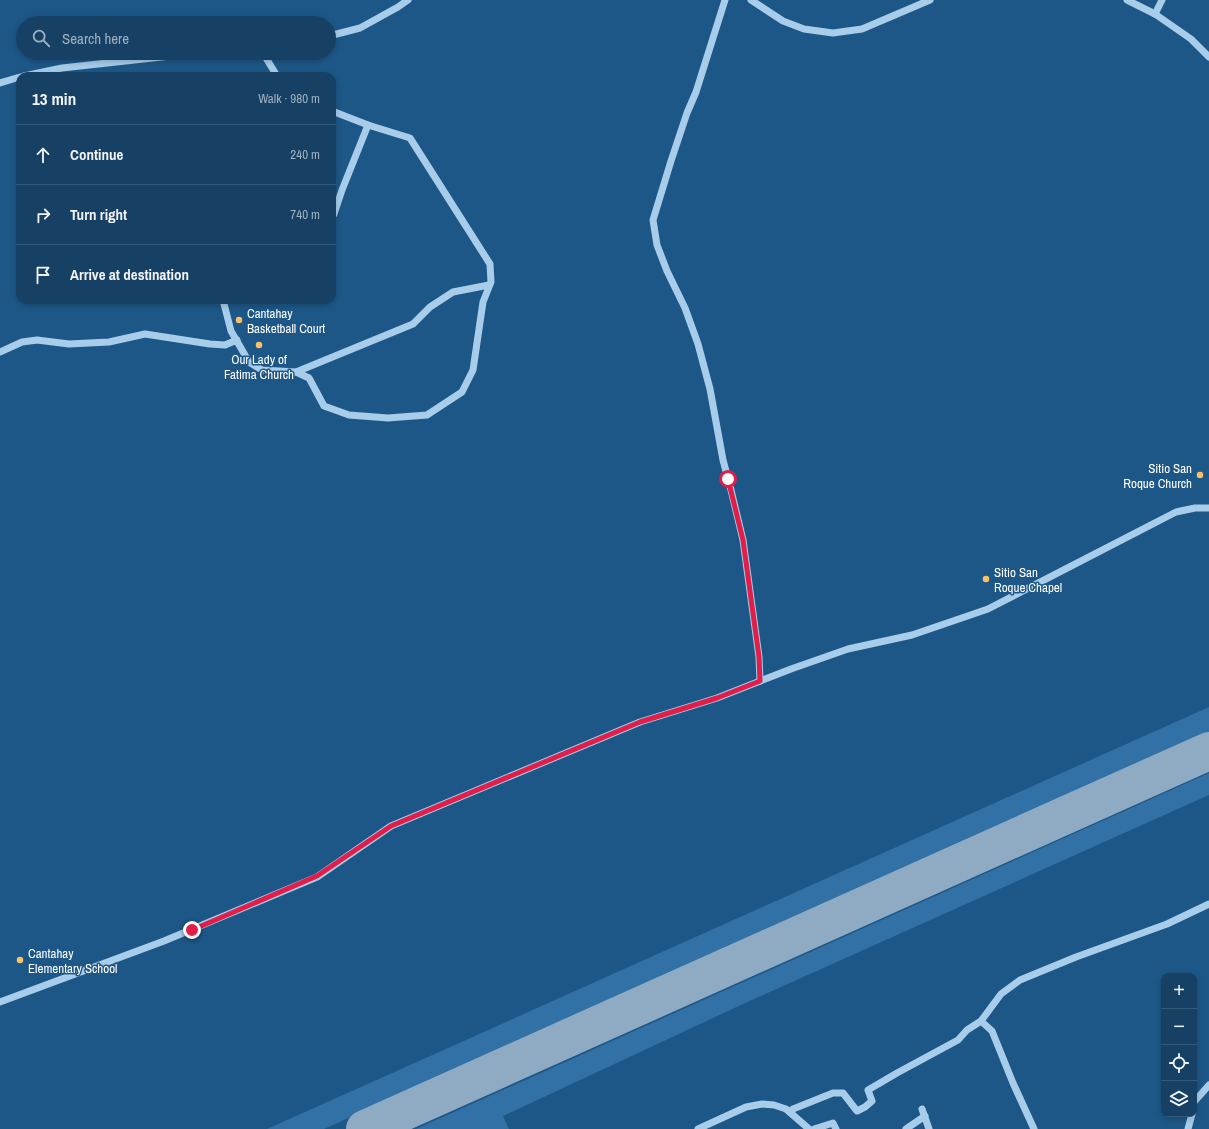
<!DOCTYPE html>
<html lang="en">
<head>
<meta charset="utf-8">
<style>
  :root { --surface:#164165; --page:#1f486b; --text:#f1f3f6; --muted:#9eafbf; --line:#355a79 }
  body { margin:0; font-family:"Archivo Narrow",sans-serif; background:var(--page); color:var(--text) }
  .controls { position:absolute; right:12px; bottom:12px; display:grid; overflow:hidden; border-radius:8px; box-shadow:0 2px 6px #0003 }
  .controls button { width:36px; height:36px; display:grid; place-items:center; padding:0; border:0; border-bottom:1px solid var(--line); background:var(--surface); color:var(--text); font:20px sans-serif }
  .stop { position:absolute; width:12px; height:12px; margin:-9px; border:3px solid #e11d48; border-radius:50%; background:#fff }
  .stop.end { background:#e11d48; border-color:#fff; box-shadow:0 1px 4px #0008 }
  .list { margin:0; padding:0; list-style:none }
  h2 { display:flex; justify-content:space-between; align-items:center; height:52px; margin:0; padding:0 16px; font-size:17px }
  h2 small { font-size:13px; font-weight:400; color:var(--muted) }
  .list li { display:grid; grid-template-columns:26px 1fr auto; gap:12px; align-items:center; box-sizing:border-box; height:60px; padding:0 16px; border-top:1px solid var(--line) }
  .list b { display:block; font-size:15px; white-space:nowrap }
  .list em { font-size:13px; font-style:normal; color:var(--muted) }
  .icon { flex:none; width:22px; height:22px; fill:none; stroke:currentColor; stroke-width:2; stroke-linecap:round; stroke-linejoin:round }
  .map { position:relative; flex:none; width:1209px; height:1129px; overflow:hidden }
  .search { position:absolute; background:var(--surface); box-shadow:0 2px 6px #0003; left:16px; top:16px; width:320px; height:44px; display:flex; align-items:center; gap:10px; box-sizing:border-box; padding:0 14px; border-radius:22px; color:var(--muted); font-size:15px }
  .panel { position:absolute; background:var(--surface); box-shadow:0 2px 6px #0003; left:16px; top:72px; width:320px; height:232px; border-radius:12px }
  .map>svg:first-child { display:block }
  .green { fill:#3171a5 }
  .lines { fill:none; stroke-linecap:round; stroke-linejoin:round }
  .taxiway { stroke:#8eabc3; stroke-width:15 }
  .runway { stroke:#8eabc3; stroke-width:38 }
  .minor { stroke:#a7cdeb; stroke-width:7 }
  .route { stroke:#e11d48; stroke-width:5 }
  .poi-dot { fill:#fbc065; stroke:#1d5787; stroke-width:1.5 }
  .labels { text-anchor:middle; stroke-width:3; stroke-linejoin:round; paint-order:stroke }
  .poi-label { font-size:13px; fill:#fff; stroke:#1d5787; text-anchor:start }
</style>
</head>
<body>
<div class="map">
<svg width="1209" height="1129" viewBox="0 0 1209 1129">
  <rect width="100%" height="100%" fill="#1d5787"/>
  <!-- green -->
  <g class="green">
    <polygon points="1209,707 1209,732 324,1129 267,1129"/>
    <polygon points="1209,773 1209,795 743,1004 503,1116 509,1129 416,1129"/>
  </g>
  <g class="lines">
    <!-- taxiway -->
    <polyline class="taxiway" points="390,1129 401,1113"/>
    <!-- runway -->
    <polyline class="runway" points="365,1129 1209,751"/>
    <!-- minor -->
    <g class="minor">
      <polyline points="725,0 696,92 687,113 671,161 653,220 657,245 667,271 685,308 698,344 710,389 723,460 731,490 743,540 759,657 760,681"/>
      <polyline points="751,0 783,21 804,29 833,33 862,29 930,0"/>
      <polyline points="1127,0 1155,14 1191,39 1209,57"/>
      <polyline points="1155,14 1162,0"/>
      <polyline points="329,36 360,28 398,7 408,0"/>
      <polyline points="263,53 277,76"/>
      <polyline points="24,76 62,68 198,53"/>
      <polyline points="0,83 20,77"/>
      <polyline points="332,217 334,214 342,190 368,125"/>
      <polyline points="223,300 231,331 249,362 262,370 296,372 309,378 324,406 349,415 388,418 427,415 462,392 473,370 483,302 491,282 490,264 410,138 368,125 332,111"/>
      <polyline points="0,352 22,342 37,340 69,344 109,342 145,334 210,344 225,345 237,340"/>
      <polyline points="296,372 413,324 430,307 453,292 489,285"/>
      <polyline points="0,1002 164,941 317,877 391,826 640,722 717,698 791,669 848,649 912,635 988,609 1176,512 1195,508 1209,508"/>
      <polyline points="981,1021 992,1031 1013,1083 1034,1129"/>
      <polyline points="1194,1102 1209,1085"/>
      <polyline points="922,1109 929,1129"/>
      <polyline points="790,1112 793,1109 833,1093 843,1093 857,1111 865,1107 872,1101 868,1090 897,1073 958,1040 967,1030 981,1021 1001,994 1020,980 1076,957 1167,924 1209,904"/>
      <polyline points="698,1129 746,1107 762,1104 774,1105 786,1109 809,1129"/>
      <polyline points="814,1129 833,1123 836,1129"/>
      <polyline points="906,1129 925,1116"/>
      <polyline points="1188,1129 1192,1114"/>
    </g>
  </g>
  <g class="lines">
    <!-- route -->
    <polyline class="route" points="192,930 317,876 391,826 640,722 717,698 760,681 759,657 743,540 728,479"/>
  </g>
  <!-- markers -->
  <g class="poi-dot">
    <circle cx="239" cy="320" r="4"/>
    <circle cx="259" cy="345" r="4"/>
    <circle cx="1200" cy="475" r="4"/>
    <circle cx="986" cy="579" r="4"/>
    <circle cx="20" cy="960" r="4"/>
  </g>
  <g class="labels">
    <!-- poi labels -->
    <g class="poi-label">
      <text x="247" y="318">Cantahay<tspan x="247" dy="15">Basketball Court</tspan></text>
      <text x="259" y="364" text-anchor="middle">Our Lady of<tspan x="259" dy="15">Fatima Church</tspan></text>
      <text x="1192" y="473" text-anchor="end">Sitio San<tspan x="1192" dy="15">Roque Church</tspan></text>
      <text x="994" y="577">Sitio San<tspan x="994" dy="15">Roque Chapel</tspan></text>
      <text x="28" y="958">Cantahay<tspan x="28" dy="15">Elementary School</tspan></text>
    </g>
  </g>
</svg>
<div class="controls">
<button>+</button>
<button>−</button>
<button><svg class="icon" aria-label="locate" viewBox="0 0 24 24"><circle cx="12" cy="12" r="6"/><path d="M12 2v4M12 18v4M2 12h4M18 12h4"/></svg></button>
<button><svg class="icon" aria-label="layers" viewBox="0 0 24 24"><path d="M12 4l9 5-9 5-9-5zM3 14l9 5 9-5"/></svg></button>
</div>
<div class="stop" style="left:728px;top:479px"></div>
<div class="stop end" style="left:192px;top:930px"></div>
<div class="search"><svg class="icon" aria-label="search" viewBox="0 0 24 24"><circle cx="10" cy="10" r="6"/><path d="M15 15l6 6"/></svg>Search here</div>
<section class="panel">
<h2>13 min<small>Walk · 980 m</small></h2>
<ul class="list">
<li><svg class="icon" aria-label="ahead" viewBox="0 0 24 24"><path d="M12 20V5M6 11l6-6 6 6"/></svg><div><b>Continue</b></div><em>240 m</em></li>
<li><svg class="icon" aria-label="right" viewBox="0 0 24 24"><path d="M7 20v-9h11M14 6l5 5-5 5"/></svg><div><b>Turn right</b></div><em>740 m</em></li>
<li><svg class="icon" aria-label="arrive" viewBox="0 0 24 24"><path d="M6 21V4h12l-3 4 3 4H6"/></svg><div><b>Arrive at destination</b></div></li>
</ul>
</section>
</div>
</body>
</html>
